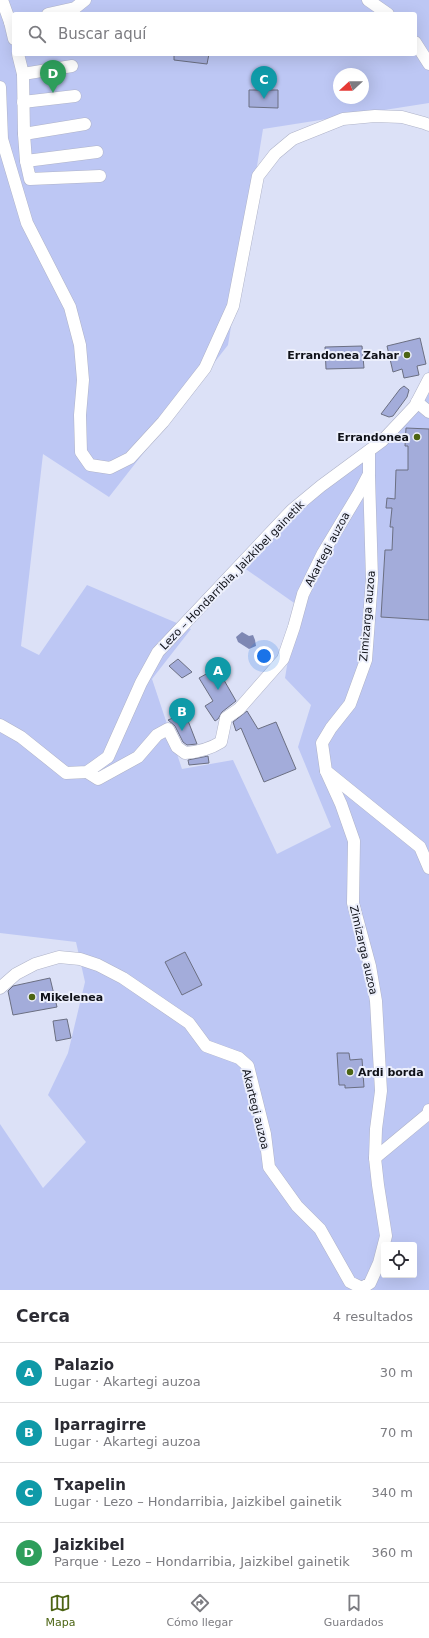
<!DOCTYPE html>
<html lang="es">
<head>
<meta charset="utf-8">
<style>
  :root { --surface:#fff; --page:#f7f7f7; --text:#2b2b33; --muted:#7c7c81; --line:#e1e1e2; --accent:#4c6413 }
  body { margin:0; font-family:"DejaVu Sans",sans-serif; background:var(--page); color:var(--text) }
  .controls { position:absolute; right:12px; bottom:12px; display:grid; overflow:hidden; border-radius:4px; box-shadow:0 4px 16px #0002 }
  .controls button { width:36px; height:36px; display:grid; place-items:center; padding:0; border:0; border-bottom:1px solid var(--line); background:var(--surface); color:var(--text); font:20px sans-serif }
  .compass { position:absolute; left:333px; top:68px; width:36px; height:36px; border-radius:50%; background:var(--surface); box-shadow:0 4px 16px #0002; rotate:249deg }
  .you { position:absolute; left:264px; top:656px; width:14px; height:14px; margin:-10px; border:3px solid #fff; border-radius:50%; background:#1a73e8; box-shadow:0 0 0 6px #1a73e833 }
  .badge { display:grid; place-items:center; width:26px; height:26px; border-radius:50%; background:var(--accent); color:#fff; font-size:13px; font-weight:700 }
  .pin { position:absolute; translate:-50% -33px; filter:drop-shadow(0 1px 2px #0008) }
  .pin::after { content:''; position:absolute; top:21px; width:14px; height:12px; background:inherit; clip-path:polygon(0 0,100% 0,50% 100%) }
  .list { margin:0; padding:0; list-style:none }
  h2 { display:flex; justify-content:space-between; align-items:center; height:52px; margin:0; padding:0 16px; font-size:17px }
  h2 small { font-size:13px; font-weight:400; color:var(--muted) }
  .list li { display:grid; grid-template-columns:26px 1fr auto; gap:12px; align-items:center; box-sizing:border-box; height:60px; padding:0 16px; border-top:1px solid var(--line) }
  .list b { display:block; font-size:15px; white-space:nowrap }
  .list p { margin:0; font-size:13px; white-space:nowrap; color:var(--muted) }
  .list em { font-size:13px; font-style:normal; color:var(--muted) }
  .icon { flex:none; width:22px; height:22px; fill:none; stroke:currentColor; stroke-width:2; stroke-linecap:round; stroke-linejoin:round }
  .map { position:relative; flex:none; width:429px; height:1290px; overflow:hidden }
  .search { position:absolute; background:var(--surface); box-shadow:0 4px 16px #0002; left:12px; right:12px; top:12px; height:44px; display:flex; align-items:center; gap:10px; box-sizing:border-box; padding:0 14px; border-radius:4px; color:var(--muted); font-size:15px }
  .sheet { height:292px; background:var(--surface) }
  nav { display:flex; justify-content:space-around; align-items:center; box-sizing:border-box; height:56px; border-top:1px solid var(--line); background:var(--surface); font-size:11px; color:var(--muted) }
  nav a { display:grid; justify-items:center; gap:2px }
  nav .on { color:var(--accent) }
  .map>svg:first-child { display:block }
  .green { fill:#bdc7f4; fill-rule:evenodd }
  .water { fill:#7e87b3 }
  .building { fill:#a3acda; stroke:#6b6f82 }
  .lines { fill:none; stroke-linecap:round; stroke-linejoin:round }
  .minor-casing { stroke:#afb3c8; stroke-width:13 }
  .minor { stroke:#fff; stroke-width:12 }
  .poi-dot { fill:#4c6413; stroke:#eceffc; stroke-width:1.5 }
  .labels { text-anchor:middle; stroke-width:4; stroke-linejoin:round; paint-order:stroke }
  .poi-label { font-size:11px; font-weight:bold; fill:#0f1118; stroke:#eceffc; text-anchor:end }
  .street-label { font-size:11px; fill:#0f1118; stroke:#eceffc }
</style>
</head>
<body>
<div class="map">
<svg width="429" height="1290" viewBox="0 0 429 1290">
  <rect width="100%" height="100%" fill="#dce1f7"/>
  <!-- green -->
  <path class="green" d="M 0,0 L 429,0 L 429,103 L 263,129 L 228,345 L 109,497 L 43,454 L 21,646 L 39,655 L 87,585 L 191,629 L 152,679 L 182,769 L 233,760 L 277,854 L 331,827 L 298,747 L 311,705 L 285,678 L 297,605 L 240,565 L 427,392 L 429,367 L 429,1290 L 0,1290 L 0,1124 L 43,1188 L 86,1142 L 48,1095 L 68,1053 L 85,982 L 76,942 L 0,933 ZM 14,14 L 415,14 L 415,54 L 14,54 ZM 339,74 L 363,74 L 363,98 L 339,98 ZM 384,1245 L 414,1245 L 414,1275 L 384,1275 Z"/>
  <!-- water -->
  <polygon class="water" points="242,632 249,636 253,635 255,640 256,646 249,649 238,642 236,637"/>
  <!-- building -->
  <g class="building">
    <polygon points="174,54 209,54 207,64 174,60"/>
    <polygon points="249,90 278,90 278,108 249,107"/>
    <polygon points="420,338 426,364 417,366 419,375 404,378 402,369 393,372 387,346"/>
    <polygon points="362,346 364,368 326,369 325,347"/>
    <polygon points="404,386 409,390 407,397 393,416 389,417 381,414 400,389"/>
    <polygon points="406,428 429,429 429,620 381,617 385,550 392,550 393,527 390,527 392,508 386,508 387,498 395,499 396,470 408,470 408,446 405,446"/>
    <polygon points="178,659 192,672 182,678 169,666"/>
    <polygon points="217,668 236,701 222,712 218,719 215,721 205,706 213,701 199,678"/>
    <polygon points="247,711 258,729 276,722 296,769 264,782 241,728 236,731 233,722"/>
    <polygon points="185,713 197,744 187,745 183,742 175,726 168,720"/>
    <polygon points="208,756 209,763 189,765 188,760"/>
    <polygon points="185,952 202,985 182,995 165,962"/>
    <polygon points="50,978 57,1007 13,1015 8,991 13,986"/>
    <polygon points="67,1019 71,1038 56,1041 53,1021"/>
    <polygon points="337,1053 349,1053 350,1060 362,1059 364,1087 345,1088 345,1085 339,1085"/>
  </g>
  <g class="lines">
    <!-- minor casing -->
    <g class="minor-casing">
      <g id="minor">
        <polyline points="2,0 10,22 14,21"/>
        <polyline points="368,0 388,14"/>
        <polyline points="48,14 75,8 85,0"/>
        <polyline points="10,22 14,39"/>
        <polyline points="415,42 429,64"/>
        <polyline points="18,54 23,74 24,134 85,124"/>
        <polyline points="23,74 72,66"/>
        <polyline points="0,87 2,139 27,223 70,307 80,345 83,380 80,415 81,452 90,465 110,468 130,458 163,422 205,368 233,306 258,176 275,154 293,139 343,119 375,116 402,117 424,123 429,125"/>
        <polyline points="23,102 75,96"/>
        <polyline points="24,134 26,161 97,152"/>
        <polyline points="26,161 30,179 100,176"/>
        <polyline points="417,402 429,412"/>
        <polyline points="369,476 372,579 366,660 350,704 331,728 322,743 326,771 420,847 429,868"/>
        <polyline points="0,725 21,737 66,773 87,772 108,757 141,683 158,652 292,510 321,486 382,441 415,406 429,379"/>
        <polyline points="326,771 341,804 354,841 353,903 370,966 376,1001 381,1091 376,1129 375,1158 378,1185 386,1236 379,1263 370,1283 362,1288"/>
        <path d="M 87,772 L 98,779 L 138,757 L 157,735 L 168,729 L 177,747 L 185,753 C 199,752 210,749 221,742 L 226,718 L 239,709 L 283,659 L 294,627 L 303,594 L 323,553 L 359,493 L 369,474 L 369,451"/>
        <polyline points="0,988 16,974 35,964 59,957 80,959 98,965 123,978 189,1023 206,1046 239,1058 248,1066 265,1134 269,1167 297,1206 320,1229 350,1282 362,1288"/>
        <polyline points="375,1158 428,1114 429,1110"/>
      </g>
    </g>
    <!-- minor -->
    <use href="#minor" class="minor"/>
  </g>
  <!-- markers -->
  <g class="poi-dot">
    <circle cx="407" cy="355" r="4"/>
    <circle cx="417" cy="437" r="4"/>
    <circle cx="32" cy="997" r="4"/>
    <circle cx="350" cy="1072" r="4"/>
  </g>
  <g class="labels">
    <!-- poi labels -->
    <g class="poi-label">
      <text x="399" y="359">Errandonea Zahar</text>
      <text x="409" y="441">Errandonea</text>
      <text x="40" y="1001" text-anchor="start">Mikelenea</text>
      <text x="358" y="1076" text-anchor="start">Ardi borda</text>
    </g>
    <!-- street labels -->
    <g class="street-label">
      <text transform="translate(327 549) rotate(-62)" y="4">Akartegi auzoa</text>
      <text transform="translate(232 575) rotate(-46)" y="4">Lezo – Hondarribia, Jaizkibel gainetik</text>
      <text transform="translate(367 616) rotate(-85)" y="4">Zimizarga auzoa</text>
      <text transform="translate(364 950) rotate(77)" y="4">Zimizarga auzoa</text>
      <text transform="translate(256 1109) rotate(76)" y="4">Akartegi auzoa</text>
    </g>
  </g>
</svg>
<div class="controls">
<button><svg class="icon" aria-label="locate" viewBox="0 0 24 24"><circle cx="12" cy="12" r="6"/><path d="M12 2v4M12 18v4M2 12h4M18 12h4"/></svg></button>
</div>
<svg class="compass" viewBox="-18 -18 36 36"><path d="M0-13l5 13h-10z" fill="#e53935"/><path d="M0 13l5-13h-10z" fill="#7c7c81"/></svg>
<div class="you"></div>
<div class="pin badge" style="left:218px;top:690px;background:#0f9aa8">A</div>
<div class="pin badge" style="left:182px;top:731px;background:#0f9aa8">B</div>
<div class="pin badge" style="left:264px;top:99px;background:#0f9aa8">C</div>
<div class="pin badge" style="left:53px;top:93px;background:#2e9e5b">D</div>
<div class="search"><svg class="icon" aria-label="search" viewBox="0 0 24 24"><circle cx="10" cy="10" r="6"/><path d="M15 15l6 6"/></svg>Buscar aquí</div>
</div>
<section class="sheet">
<h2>Cerca<small>4 resultados</small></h2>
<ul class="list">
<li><span class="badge" style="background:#0f9aa8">A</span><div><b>Palazio</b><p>Lugar · Akartegi auzoa</p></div><em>30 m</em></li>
<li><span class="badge" style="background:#0f9aa8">B</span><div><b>Iparragirre</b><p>Lugar · Akartegi auzoa</p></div><em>70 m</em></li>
<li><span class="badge" style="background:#0f9aa8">C</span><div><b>Txapelin</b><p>Lugar · Lezo – Hondarribia, Jaizkibel gainetik</p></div><em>340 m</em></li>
<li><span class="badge" style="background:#2e9e5b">D</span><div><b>Jaizkibel</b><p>Parque · Lezo – Hondarribia, Jaizkibel gainetik</p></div><em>360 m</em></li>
</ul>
</section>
<nav>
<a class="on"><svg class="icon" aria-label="map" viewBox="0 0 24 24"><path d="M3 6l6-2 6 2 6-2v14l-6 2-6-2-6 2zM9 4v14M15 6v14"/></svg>Mapa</a>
<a><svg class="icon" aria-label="directions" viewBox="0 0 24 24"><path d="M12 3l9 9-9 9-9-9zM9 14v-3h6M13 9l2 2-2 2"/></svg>Cómo llegar</a>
<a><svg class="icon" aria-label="saved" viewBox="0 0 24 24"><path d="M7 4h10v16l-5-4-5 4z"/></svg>Guardados</a>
</nav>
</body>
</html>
